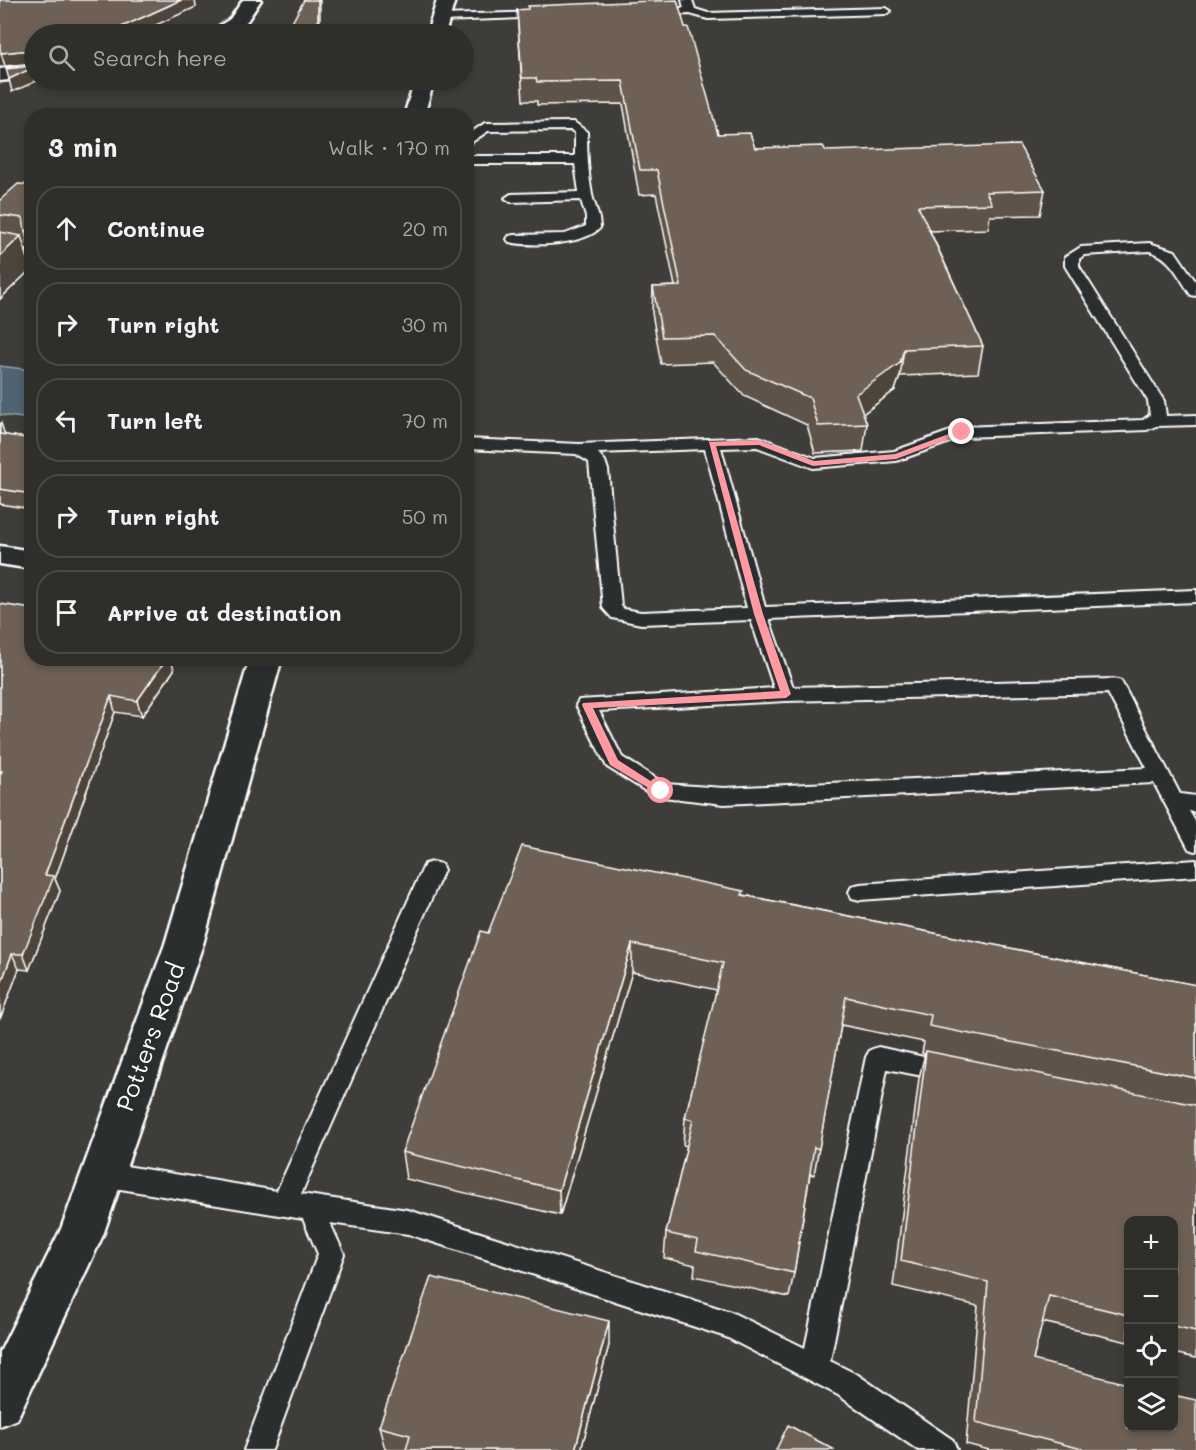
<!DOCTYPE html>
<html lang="en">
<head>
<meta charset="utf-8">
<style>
  :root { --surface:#2e2e2b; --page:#363633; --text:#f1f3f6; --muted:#a7a8a9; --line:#494a47 }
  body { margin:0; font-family:Mali,sans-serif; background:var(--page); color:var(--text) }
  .controls { position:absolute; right:18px; bottom:18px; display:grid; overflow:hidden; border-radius:12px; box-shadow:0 3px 9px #0003 }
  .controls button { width:54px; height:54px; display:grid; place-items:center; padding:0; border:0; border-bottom:2px solid var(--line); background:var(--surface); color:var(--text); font:30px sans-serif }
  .stop { position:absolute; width:18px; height:18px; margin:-14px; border:4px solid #ff9aa2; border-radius:50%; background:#fff }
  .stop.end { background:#ff9aa2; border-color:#fff; box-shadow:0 2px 6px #0008 }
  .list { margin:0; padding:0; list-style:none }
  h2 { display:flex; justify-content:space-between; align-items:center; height:78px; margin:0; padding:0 24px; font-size:26px }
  h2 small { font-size:20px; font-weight:400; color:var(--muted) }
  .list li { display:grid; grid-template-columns:39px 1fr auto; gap:18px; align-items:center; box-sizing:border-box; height:84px; margin:0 12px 12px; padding:0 12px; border:2px solid var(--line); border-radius:24px }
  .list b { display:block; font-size:22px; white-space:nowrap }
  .list em { font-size:20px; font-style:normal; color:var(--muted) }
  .icon { flex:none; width:33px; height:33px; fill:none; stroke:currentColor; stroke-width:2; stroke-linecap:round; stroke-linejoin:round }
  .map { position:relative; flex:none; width:1196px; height:1450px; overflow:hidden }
  .search { position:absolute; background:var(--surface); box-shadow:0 3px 9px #0003; left:24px; top:24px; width:450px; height:66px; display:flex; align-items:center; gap:15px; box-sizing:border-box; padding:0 21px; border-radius:33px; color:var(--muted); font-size:22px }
  .panel { position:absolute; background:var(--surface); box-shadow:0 3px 9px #0003; left:24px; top:108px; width:450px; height:558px; border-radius:24px }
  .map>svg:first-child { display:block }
  .water { fill:#4f6472; stroke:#95a2aa; stroke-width:1.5 }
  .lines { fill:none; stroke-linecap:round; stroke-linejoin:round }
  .service-casing { stroke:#fff; stroke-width:4 }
  .minor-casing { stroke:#fff; stroke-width:5 }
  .tertiary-casing { stroke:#fff; stroke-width:5 }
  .service { fill:#2a2d2e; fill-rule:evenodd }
  .minor { fill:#2a2d2e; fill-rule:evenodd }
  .tertiary { fill:#2a2d2e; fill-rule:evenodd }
  .wall { fill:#5f5348; stroke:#fff; stroke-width:1.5 }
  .shaded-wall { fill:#4d443b; stroke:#fff; stroke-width:1.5 }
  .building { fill:#6e6154; stroke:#fff; stroke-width:1.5 }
  .route { fill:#ff9aa2 }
  .labels { text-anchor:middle; stroke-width:6; stroke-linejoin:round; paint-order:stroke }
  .near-street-label { font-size:24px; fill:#fff; stroke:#2a2d2e }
</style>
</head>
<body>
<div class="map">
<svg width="1196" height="1450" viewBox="0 0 1196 1450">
  <rect width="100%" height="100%" fill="#3e3d39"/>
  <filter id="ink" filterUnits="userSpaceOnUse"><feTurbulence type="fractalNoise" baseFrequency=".0167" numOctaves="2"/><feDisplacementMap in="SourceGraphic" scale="12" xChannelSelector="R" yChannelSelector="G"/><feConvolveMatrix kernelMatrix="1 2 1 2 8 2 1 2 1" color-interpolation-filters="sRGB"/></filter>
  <g filter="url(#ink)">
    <!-- water -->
    <polygon class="water" points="0,366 31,370 31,419 0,415"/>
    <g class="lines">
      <!-- service casing -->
      <g class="service-casing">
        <g id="service">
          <polygon points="682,0 692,0 695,9 708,13 886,8 891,11 886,14 708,19 690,14 653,15 648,12 653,9 684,8"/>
          <polygon points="543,12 547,13 547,17 441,21 436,18 441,15"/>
          <path d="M 574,122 L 587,132 C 587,153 588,174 592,195 C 595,207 600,216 600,228 C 584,245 531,247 509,242 L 507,239 L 509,236 L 514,235 L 565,234 L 586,226 L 586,217 L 581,200 L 511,202 L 505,198 L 511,194 L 579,192 L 575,164 L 466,164 L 466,156 L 575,156 L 575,133 L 571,130 L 488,131 L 466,146 L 466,136 L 485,123 Z"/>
          <path d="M 1149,243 L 1175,251 L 1196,282 L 1196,296 L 1191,295 C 1179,278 1171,256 1149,251 L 1084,255 L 1079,259 L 1079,266 L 1164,401 L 1166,416 L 1196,415 L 1196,425 L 1156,426 L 1147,430 L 964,437 L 896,461 L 813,468 L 757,447 L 721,448 L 765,607 L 1196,590 L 1196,602 L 769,619 L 793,687 L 1114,679 L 1121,681 L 1180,794 L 1196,796 L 1196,812 L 1189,811 L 1196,823 L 1196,851 L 1189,849 L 1154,783 L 724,804 L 654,796 L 607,767 L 576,705 L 579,700 L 774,688 L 751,620 L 641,624 L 612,618 L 603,608 L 589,462 L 576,454 L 466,449 L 466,439 L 579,444 L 759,437 L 815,458 L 894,451 L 962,427 L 1143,420 L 1150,415 L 1148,401 L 1065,266 L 1065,257 L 1081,247 ZM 705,449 L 747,608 L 641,612 L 624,609 L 621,606 L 608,470 L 605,461 L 598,453 ZM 1108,693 L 1147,768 L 724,788 L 665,784 L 622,757 L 599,711 L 786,701 Z"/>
          <polygon points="1196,860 1196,876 860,900 852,898 849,892 852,886 860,884"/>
          <polygon points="433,862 441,864 444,870 301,1194 408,1210 731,1312 805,1348 866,1057 870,1050 878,1047 956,1064 960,1071 956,1078 948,1081 887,1069 830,1361 858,1375 953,1440 957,1450 918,1450 838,1395 726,1337 408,1234 330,1223 344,1254 272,1450 244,1450 318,1254 303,1219 102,1186 93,1182 89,1174 93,1166 102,1162 277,1191 422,870 425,864"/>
        </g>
      </g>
      <!-- minor casing -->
      <g class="minor-casing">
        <g id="minor">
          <path d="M 243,0 L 261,0 C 243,26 244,34 210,34 L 213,30 L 230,19 Z"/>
          <polygon points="34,65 34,77 0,81 0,69"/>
          <polygon points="0,248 32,253 32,267 0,262"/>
          <polygon points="0,546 32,551 32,569 0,564"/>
        </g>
      </g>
      <!-- tertiary casing -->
      <g class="tertiary-casing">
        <g id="tertiary">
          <polygon points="437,0 455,0 445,34 427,34"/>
          <polygon points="415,80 434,80 424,116 404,116"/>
          <polygon points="250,658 282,658 203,944 103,1235 17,1419 0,1426 0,1352 61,1229 165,944"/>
        </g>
      </g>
      <!-- service -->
      <use href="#service" class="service"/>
      <!-- minor -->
      <use href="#minor" class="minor"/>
      <!-- tertiary -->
      <use href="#tertiary" class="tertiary"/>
    </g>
    <!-- wall -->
    <g class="wall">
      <polygon points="517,10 685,27 718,134 755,148 826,151 1045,190 1040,215 990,216 988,229 930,231 983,346 978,373 900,376 895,390 863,414 867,424 863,451 815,453 807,425 744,396 713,362 661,364 652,313 653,287 675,286 656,194 639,195 623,104 537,105 537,101 523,101"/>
      <polygon points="32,185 32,256 30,250 25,250 31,269 0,299 0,200"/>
      <polygon points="0,423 5,435 32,439 32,509 0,504"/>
      <polygon points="0,604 32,658 171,658 174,670 142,716 115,712 55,879 60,891 29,970 19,969 0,1019"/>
      <polygon points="744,895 1196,985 1196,1358 1173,1353 1173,1221 1128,1221 1128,1342 1042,1322 1033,1360 1196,1450 989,1450 966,1444 978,1306 893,1286 919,1078 925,1054 922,1053 924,1042 841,1025 814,1175 810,1174 794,1273 789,1297 694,1276 695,1265 664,1258 666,1233 687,1146 683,1145 685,1118 717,990 632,972 560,1215 406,1179 402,1152 488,933"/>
      <polygon points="609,1345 581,1450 389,1450 385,1449 379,1427"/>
    </g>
    <!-- shaded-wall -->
    <g class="shaded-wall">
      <polygon points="181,0 195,0 196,7 136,34 106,34"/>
      <polygon points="318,0 320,0 320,34 318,27"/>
      <polygon points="30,50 34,63 5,66 1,53"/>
      <polygon points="34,67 34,80 39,80 12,92 9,79"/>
      <polygon points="268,80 287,80 268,85"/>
      <polygon points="32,226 32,256 25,232"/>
      <polygon points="21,236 31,269 0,299 0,256"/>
      <polygon points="904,349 900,376 895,390 853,421 856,394"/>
      <polygon points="1,423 6,439 0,445 0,425"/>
      <polygon points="167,658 171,658 174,670 142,716 137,701"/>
      <polygon points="111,696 115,712 55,879 60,891 29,970 23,954 45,875"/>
      <polygon points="632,944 632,972 560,1215 559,1190"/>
      <polygon points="12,954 19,969 0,1019 0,986"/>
      <polygon points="609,1321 609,1345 581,1450 575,1450"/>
    </g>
    <!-- building -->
    <g class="building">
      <polygon points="0,0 181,0 106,34 34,34 34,67 9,79 6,69 32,66 33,52 30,50 1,53 0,49"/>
      <polygon points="304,0 318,0 318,27 362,34 286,34"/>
      <polygon points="677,0 685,27 688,27 718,134 750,133 755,148 823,146 826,151 1019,145 1045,190 986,192 992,204 918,206 983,346 904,349 900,363 856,394 867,424 818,426 810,398 746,370 715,336 662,337 653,287 681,286 657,170 640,170 623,81 537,82 536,78 522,78 517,10 528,9 528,6"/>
      <polygon points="18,184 32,185 32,226 25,232 23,218 0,215 0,200"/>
      <polygon points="0,232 21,236 0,256"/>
      <polygon points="0,434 32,439 32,494 0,489"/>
      <polygon points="0,604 32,609 32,658 167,658 137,701 111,696 45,875 54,876 23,954 12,954 0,986 0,775 2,771 0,771"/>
      <polygon points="522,846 744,891 742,895 1196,985 1196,1078 929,1026 931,1015 846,997 819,1149 814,1147 794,1273 696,1251 698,1240 666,1233 693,1120 685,1118 723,963 632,944 559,1190 402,1152 481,931 488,933"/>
      <polygon points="926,1051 1196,1105 1196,1331 1173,1326 1173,1221 1128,1221 1128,1315 1049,1296 1033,1360 1128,1384 1128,1428 1173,1428 1173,1395 1196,1400 1196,1450 1086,1450 976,1422 988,1282 901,1261"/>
      <polygon points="431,1277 609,1321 575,1450 406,1450 410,1435 379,1427"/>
      <polygon points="788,1425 835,1450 776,1450"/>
    </g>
  </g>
  <!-- route -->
  <polygon class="route" points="962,429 965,430 965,433 896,459 813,466 759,445 716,446 763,614 791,694 786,698 593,708 618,760 666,791 661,795 657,793 610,765 582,705 583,703 780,691 754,614 709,442 759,440 814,461 895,454"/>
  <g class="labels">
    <!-- near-street labels -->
    <g class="near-street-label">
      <text transform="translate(151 1037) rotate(-70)" y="8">Potters Road</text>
    </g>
  </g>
</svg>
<div class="controls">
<button>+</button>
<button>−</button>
<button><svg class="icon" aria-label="locate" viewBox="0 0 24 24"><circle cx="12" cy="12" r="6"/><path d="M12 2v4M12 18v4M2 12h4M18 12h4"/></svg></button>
<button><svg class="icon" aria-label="layers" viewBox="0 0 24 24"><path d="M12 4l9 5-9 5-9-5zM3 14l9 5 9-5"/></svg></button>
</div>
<div class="stop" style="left:661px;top:791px"></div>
<div class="stop end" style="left:962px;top:432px"></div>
<div class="search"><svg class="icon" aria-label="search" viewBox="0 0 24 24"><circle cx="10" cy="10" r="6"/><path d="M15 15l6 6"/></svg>Search here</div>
<section class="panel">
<h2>3 min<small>Walk · 170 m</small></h2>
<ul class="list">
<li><svg class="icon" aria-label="ahead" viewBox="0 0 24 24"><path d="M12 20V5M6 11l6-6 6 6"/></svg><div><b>Continue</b></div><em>20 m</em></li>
<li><svg class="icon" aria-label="right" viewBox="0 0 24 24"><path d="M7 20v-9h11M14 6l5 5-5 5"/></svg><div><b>Turn right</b></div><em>30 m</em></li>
<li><svg class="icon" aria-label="left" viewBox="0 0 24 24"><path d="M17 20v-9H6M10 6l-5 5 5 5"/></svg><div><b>Turn left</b></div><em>70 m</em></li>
<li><svg class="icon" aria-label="right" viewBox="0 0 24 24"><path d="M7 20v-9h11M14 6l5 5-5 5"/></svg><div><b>Turn right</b></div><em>50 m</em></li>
<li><svg class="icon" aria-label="arrive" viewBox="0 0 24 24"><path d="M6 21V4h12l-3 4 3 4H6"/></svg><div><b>Arrive at destination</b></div></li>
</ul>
</section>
</div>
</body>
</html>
